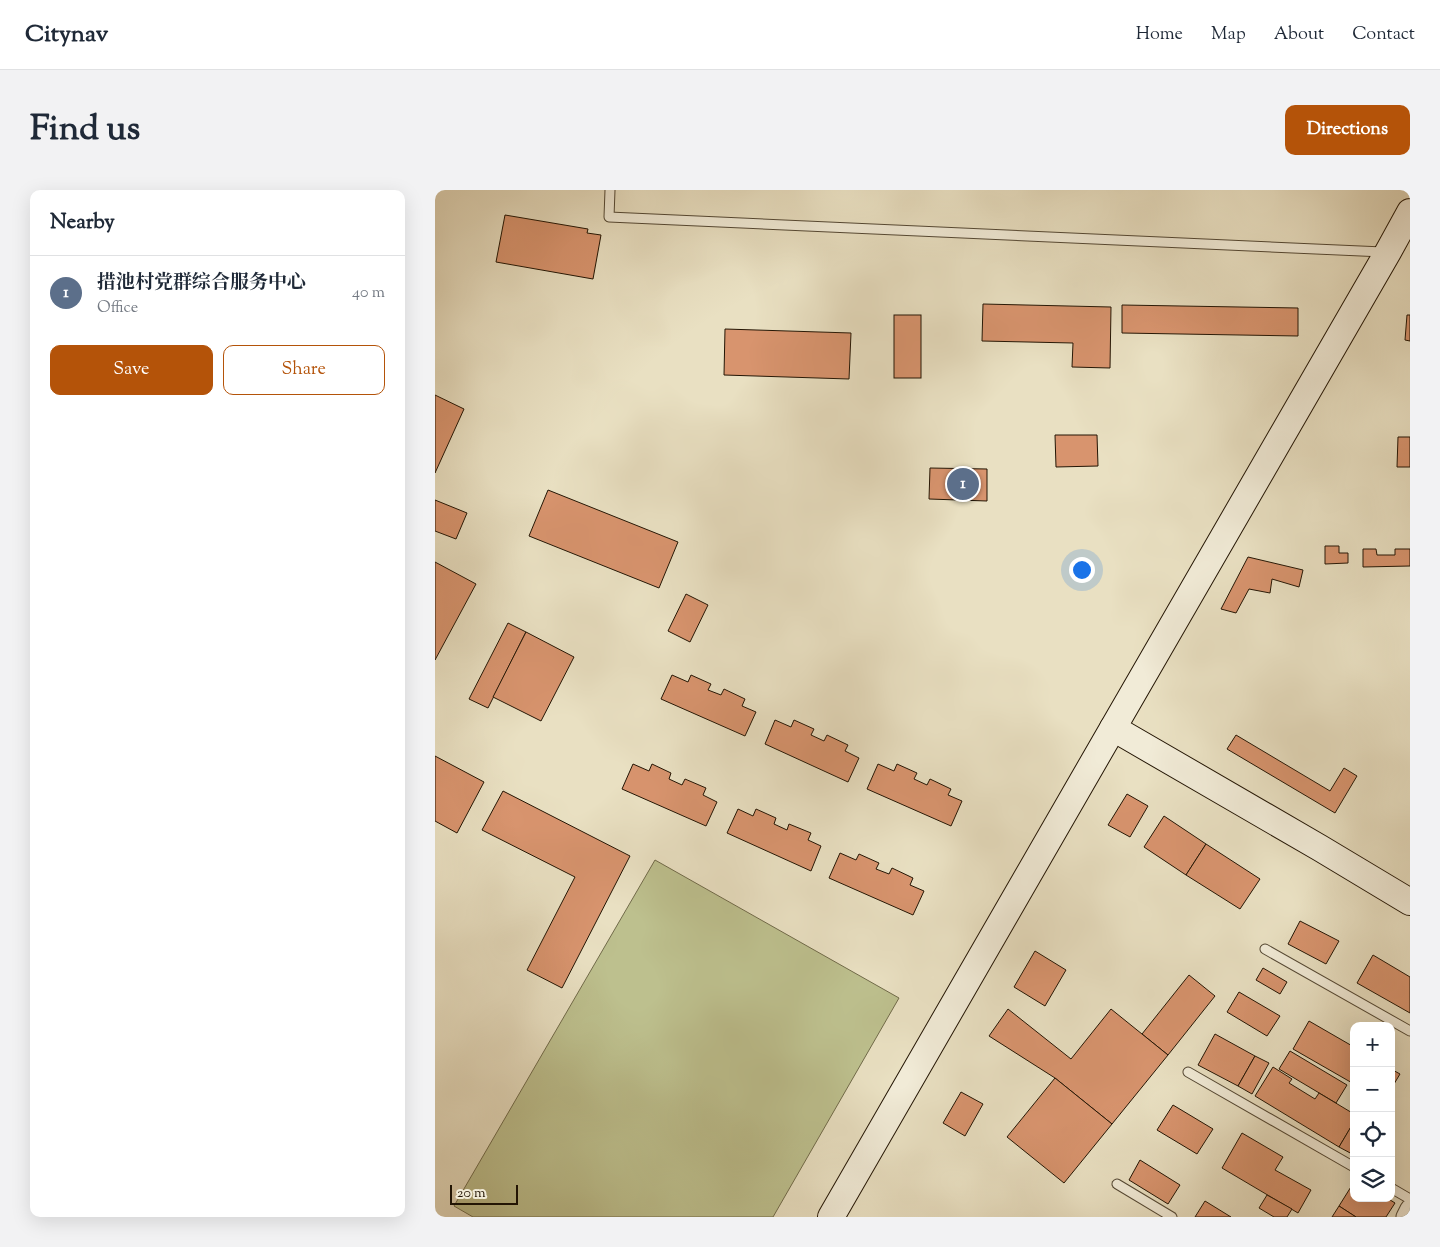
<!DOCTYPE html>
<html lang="en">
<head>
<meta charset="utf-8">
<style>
  :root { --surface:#fff; --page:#f2f2f3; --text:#1f2937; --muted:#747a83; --line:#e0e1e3; --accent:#b45309 }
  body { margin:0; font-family:"Sorts Mill Goudy","Noto Serif SC",serif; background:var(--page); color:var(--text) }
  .controls { position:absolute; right:15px; bottom:15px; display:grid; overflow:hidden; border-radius:10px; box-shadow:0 5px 20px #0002 }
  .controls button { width:45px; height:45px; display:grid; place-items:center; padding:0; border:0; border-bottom:1px solid var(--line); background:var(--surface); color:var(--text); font:25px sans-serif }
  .scale { position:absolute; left:15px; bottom:12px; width:68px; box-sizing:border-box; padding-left:5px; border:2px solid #231504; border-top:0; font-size:14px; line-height:18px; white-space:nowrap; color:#231504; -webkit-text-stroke:4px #f1ebd7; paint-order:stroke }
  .you { position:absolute; left:646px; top:379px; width:18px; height:18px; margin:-12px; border:4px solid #fff; border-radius:50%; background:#1a73e8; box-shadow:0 0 0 8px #1a73e833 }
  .badge { display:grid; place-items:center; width:32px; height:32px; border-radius:50%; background:var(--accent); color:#fff; font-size:16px; font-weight:700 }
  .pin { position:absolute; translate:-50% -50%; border:2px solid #fff; box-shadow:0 1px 5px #0006 }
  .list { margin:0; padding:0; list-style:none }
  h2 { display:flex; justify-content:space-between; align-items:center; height:65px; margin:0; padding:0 20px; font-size:21px }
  h2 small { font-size:16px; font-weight:400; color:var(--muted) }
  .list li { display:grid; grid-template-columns:32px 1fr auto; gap:15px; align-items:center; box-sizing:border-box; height:75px; padding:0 20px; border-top:1px solid var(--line) }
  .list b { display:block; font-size:19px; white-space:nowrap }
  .list p { margin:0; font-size:16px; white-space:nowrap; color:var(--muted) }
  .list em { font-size:16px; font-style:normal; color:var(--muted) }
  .actions { display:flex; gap:10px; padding:15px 20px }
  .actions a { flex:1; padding:11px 0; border:1px solid var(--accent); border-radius:10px; text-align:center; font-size:18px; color:var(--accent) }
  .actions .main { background:var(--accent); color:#fff }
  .icon { flex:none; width:28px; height:28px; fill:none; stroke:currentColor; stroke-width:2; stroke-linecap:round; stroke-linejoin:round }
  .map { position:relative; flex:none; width:975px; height:1027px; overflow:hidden; border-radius:10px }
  header { display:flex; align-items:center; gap:30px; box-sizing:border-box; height:70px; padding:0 25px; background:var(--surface); border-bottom:1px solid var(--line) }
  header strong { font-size:24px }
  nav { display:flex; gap:28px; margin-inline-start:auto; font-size:18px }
  .intro { display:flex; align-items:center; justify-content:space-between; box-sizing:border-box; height:120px; padding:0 30px }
  h1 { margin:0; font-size:35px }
  .button { padding:12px 22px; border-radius:10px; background:var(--accent); color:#fff; font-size:18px; font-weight:700 }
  main { display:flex; gap:30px; padding:0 30px }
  aside { flex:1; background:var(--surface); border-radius:10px; box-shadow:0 5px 20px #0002 }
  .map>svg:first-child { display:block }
  .green { fill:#bdc08e; stroke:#706a49 }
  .building { fill:#d8946e; stroke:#231504 }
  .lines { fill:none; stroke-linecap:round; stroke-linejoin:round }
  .lane-casing { stroke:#544834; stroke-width:11 }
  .street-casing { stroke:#544834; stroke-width:21 }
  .secondary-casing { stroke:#231504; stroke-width:28 }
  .lane { stroke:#f1ebd7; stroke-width:9 }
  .street { stroke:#f1ebd7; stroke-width:19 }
  .secondary { stroke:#f1ebd7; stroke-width:26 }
</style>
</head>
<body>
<header>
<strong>Citynav</strong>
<nav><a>Home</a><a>Map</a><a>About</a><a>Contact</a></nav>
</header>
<div class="intro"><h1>Find us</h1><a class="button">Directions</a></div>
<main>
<aside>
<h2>Nearby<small></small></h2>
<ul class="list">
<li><span class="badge" style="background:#5c6f8a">1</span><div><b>措池村党群综合服务中心</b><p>Office</p></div><em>40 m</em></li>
</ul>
<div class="actions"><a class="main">Save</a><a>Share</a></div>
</aside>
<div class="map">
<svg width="975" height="1027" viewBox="0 0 975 1027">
  <rect width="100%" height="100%" fill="#e9e0c2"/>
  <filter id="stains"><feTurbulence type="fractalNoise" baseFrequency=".004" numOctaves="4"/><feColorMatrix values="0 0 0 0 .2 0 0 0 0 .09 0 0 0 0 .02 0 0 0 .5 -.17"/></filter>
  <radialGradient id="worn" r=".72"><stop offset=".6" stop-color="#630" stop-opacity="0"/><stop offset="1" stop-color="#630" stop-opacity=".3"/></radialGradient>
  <!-- green -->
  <polygon class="green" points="220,670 464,808 338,1027 38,1027 19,1016"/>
  <!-- building -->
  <g class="building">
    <polygon points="70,25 153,39 152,43 166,45 158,89 61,72"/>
    <polygon points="548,114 676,117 675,178 637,177 638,153 547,151"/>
    <polygon points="687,115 863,118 863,146 687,143"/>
    <rect x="459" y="125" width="27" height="63"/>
    <polygon points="972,125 975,125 975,151 970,150"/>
    <polygon points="290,139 416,143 414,189 289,185"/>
    <polygon points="0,205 29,219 0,283"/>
    <polygon points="620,245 662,245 663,276 621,277"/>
    <polygon points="963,247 975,247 975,277 962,277"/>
    <polygon points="495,278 552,279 552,311 494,309"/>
    <polygon points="113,300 243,352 224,398 94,346"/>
    <polygon points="0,310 32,323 21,349 0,341"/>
    <polygon points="890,356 904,356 904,363 913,363 913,373 890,374"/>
    <polygon points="928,359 941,359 942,365 960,365 960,359 975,359 975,376 928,377"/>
    <polygon points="813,367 868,380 864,397 837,389 835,403 814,399 801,423 786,419"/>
    <polygon points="0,372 41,394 0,470"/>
    <polygon points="251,404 273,415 255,452 233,441"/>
    <polygon points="73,433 91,442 53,518 34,509"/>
    <polygon points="91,442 139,467 106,531 58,507"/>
    <polygon points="237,485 253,492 256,485 276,494 273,500 286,505 289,499 310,509 307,516 321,522 310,546 226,509"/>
    <polygon points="340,530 356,537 359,530 379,539 376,545 389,551 392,545 413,555 410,561 424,568 413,592 330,554"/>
    <polygon points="801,545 895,601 909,578 922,586 900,623 792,559"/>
    <polygon points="0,566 49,592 22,643 0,631"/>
    <polygon points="198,574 214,581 217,574 236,583 234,589 247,595 250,589 271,598 268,605 282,612 271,636 187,599"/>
    <polygon points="443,574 459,581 462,574 482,583 479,589 492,595 495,589 516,599 513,605 527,611 516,636 432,599"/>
    <polygon points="68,601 195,666 127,798 92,780 140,687 47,640"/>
    <polygon points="692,604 713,616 695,647 673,635"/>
    <polygon points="303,619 318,626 321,619 341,628 339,634 352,640 354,634 376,643 373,650 386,656 376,681 292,643"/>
    <polygon points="729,626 771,654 751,685 709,657"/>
    <polygon points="771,654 825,689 805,719 751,685"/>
    <polygon points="405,663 421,670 424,664 444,673 441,679 454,684 457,678 478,688 475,695 489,701 478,725 394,688"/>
    <polygon points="865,731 904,751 891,774 853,754"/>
    <polygon points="600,761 631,780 610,816 579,797"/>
    <polygon points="938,765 975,787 975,823 922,793"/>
    <polygon points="828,778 852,792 845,804 821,790"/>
    <polygon points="754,785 780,806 733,865 707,844"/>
    <polygon points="804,802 845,826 832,846 792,822"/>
    <polygon points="573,819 636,869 676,819 733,865 677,934 620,888 554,846"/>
    <polygon points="874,831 919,857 919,894 858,859"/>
    <polygon points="780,844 820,866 803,896 763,875"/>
    <polygon points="855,861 912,895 901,913 844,879"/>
    <polygon points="820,866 834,873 817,904 803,896"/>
    <polygon points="838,877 857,889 854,893 880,909 884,903 919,924 919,932 904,957 820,906"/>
    <polygon points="956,879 965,884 956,899"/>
    <polygon points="620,888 677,934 629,993 572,947"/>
    <polygon points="526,902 548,914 530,946 508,933"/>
    <polygon points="738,915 778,939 762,964 722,940"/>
    <polygon points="917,935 919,936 919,965 904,957"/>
    <polygon points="807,943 848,967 840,980 876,1000 863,1023 787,978"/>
    <polygon points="705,970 745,995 733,1014 694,990"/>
    <polygon points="919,992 919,1008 952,1008 960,1013 951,1027 921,1027 904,1016"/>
    <polygon points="832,1005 857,1019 852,1027 839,1027 824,1018"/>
    <polygon points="770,1011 796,1027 760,1027"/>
    <polygon points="904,1016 921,1027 897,1027"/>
  </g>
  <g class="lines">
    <!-- lane casing -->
    <g class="lane-casing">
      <g id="lane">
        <polyline points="175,0 174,27 948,62"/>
        <polyline points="830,759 975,841"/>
        <polyline points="753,882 919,977"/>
        <polyline points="682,994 737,1027"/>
        <polyline points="956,998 975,1009"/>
      </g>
    </g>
    <!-- street casing -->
    <g class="street-casing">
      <polyline id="street" points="971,1027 975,1019"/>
    </g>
    <!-- secondary casing -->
    <g class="secondary-casing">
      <g id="secondary">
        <polyline points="678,538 885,658 975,712"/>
        <polyline points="396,1027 678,538 953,62 975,22"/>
      </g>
    </g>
    <!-- lane -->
    <use href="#lane" class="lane"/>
    <!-- street -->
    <use href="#street" class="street"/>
    <!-- secondary -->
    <use href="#secondary" class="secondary"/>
  </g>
  <rect width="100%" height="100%" filter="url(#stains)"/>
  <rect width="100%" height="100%" fill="url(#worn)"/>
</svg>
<div class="controls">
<button>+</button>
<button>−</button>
<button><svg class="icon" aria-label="locate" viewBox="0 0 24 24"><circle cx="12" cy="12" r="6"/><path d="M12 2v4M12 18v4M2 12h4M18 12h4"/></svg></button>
<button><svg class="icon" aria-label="layers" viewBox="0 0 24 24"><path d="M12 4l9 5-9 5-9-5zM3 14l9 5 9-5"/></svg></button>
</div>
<div class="scale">20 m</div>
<div class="you"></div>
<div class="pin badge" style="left:528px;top:294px;background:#5c6f8a">1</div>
</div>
</main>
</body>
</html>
